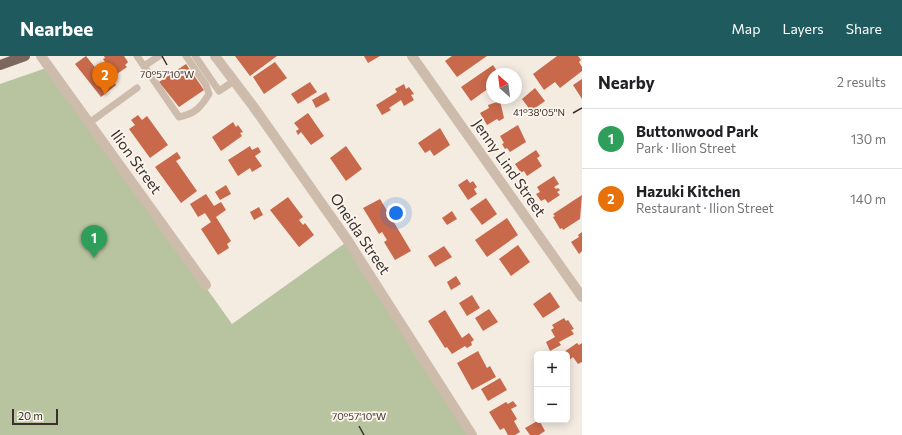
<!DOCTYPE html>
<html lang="en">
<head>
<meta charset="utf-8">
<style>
  :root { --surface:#fff; --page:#f2f2f2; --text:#202124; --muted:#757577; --line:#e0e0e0; --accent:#1f5a5e }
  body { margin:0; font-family:Commissioner,sans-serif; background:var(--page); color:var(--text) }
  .controls { position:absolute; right:12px; bottom:12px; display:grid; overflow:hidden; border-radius:6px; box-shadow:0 2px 10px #0003 }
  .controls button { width:36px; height:36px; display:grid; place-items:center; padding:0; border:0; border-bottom:1px solid var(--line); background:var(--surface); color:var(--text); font:20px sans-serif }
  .compass { position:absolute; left:486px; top:12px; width:36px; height:36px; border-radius:50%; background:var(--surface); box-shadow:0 2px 10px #0003; rotate:332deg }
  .scale { position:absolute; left:12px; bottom:10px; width:46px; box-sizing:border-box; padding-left:4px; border:2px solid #3b302b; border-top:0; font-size:11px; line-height:14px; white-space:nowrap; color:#3b302b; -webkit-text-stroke:3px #fbf5ee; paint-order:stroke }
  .you { position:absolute; left:396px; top:157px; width:14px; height:14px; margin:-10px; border:3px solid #fff; border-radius:50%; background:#1a73e8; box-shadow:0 0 0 6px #1a73e833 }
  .badge { display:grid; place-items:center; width:26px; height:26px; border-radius:50%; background:var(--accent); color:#fff; font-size:13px; font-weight:700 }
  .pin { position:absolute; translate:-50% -33px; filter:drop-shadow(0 1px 2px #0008) }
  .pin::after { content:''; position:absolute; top:21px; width:14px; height:12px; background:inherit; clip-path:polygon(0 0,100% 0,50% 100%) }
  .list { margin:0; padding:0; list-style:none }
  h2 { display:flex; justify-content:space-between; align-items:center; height:52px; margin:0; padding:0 16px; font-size:17px }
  h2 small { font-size:13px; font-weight:400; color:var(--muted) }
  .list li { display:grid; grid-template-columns:26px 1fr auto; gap:12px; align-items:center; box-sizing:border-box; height:60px; padding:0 16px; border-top:1px solid var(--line) }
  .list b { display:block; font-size:15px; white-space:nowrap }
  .list p { margin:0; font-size:13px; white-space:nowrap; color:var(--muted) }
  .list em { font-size:13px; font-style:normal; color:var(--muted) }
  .map { position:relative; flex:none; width:582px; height:379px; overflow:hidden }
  header { display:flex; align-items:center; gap:24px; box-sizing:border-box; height:56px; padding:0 20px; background:var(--accent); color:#fff }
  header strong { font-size:19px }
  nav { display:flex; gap:22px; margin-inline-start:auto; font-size:14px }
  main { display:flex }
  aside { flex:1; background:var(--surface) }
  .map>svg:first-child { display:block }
  .green { fill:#b8c4a0 }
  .building { fill:#c8694b }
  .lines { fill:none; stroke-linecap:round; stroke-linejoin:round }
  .lane { stroke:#cdbbac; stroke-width:7 }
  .street { stroke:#cdbbac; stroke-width:10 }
  .primary { stroke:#7d675c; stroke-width:10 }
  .ticks { fill:none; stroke:#3b302b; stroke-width:1.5 }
  .labels { text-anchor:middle; stroke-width:3.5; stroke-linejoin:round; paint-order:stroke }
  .street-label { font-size:15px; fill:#3b302b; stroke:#fbf5ee }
  .ticks-label { font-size:10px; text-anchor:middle; fill:#3b302b; stroke:#fbf5ee; stroke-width:3.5; stroke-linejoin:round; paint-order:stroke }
</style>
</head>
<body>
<header>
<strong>Nearbee</strong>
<nav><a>Map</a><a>Layers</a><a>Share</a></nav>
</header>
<main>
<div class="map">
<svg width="582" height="379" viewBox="0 0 582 379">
  <rect width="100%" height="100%" fill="#f4ebe1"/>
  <!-- green -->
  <polygon class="green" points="49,11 232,268 348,185 472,379 0,379 0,28"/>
  <!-- building -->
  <g class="building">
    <polygon points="86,0 105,24 110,20 116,29 101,41 75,8"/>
    <polygon points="104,0 124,0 128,6 125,9 127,11 114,20 103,3 105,2"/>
    <polygon points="235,0 277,0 250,20"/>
    <polygon points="364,0 380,0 368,7"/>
    <polygon points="452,0 487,0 457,21 445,5"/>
    <polygon points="557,0 578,0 581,4 579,6 582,11 582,15 560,32 555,26 544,34 533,18"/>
    <polygon points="275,6 287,22 264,38 253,21"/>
    <polygon points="186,8 204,34 179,51 159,26"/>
    <polygon points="493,9 499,18 492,18 492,26 487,29 489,32 471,45 461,31"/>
    <polygon points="582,23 582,43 573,29"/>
    <polygon points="310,26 317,36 298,48 291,38"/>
    <polygon points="404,28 406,33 409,31 414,38 411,39 414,44 404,50 401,44 389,52 391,54 382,59 376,49 397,36 395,33"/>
    <polygon points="535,32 545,45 531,55 522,43"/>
    <polygon points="326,36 330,44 316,52 312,44"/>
    <polygon points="500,45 504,62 499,65 497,63 487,69 480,57 489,52 488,49"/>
    <polygon points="308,57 324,80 311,89 301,76 298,79 296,75 299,73 294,67"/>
    <polygon points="138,59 142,64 147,60 168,89 150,102 129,73 135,69 131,64"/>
    <polygon points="233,66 236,71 238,69 243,76 240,77 242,80 221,95 212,81"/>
    <polygon points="518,69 526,86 510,96 507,92 505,93 502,88 504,87 500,80"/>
    <polygon points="440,72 450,89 434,100 430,94 425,97 418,87"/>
    <polygon points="250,90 252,94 258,91 261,96 255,100 262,110 252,116 250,112 238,120 228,104"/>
    <polygon points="346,90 362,113 346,125 330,102"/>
    <polygon points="536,94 540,100 537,102 542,110 527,120 524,115 521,117 515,108"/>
    <polygon points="177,96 181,102 176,105 197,135 181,147 155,111"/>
    <polygon points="554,120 559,128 554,131 556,133 558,132 560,134 557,136 560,139 548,147 545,143 541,145 536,138 540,136 537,131"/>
    <polygon points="467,123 470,127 473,125 477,131 474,133 477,138 468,144 458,129"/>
    <polygon points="226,129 231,138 220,144 215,136"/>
    <polygon points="206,138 214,150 221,146 226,154 216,161 231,185 227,188 229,192 218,199 201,173 211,166 205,157 198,161 190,148"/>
    <polygon points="582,139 580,163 563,174 562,172 560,173 553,161 555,160 553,158"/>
    <polygon points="288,141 303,161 299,164 303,169 305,167 314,179 299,191 270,154"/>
    <polygon points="486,142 497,158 482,169 470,153"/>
    <polygon points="380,143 411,195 395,204 384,186 387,184 382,176 379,178 363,152"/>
    <polygon points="259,151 263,159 254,164 250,156"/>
    <polygon points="452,155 457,163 447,169 442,162"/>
    <polygon points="507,162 518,179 487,201 475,184"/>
    <polygon points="582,176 582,195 579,198 571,186 579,181 578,179"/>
    <polygon points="518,189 530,206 511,220 499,203"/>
    <polygon points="444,190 452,201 435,211 428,200"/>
    <polygon points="456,220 461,228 451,234 447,226"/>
    <polygon points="550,236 560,251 543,262 533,248"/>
    <polygon points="472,239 480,252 467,260 459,247"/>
    <polygon points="489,253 498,266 483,275 475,262"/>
    <polygon points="445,254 462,282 469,277 474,284 471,286 472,289 467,292 465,290 452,298 447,291 445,292 428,265"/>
    <polygon points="564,262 566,265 568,264 574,273 571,274 574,278 559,286 561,289 550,295 546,286 555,281 551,274 554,272 552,269"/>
    <polygon points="577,287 579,289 582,287 582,306 578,308 573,301 567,306 567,298 561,298"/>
    <polygon points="478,295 487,312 490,310 496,321 472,334 457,307"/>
    <polygon points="500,322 507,334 488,345 481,333"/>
    <polygon points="513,345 517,350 511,353 517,363 514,365 520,376 515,379 508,379 504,372 500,374 489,356 506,346 508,348"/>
    <polygon points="539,364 545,375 539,379 530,379 525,372"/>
  </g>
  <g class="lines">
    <!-- lane -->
    <g class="lane">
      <path d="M 137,0 L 179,61 C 195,58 201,51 209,38 L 206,29 L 186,0"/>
      <polyline points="195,0 219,35 234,25"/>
      <polyline points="144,10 159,0"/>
      <polyline points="89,67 137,32"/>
    </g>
    <!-- street -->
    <g class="street">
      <polyline points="41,0 206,229"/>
      <polyline points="215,0 253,50 348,185 472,379"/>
      <polyline points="412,0 582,241"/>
    </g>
    <!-- primary -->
    <polyline class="primary" points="0,9 25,0"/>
  </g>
  <!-- ticks -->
  <path class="ticks" d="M 162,0 L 167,9M 573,57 L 582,52M 359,370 L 364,379"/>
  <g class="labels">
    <!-- street labels -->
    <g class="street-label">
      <text transform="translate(136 106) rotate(54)" y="5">Ilion Street</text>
      <text transform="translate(509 112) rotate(55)" y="5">Jenny Lind Street</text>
      <text transform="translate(360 178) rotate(56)" y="5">Oneida Street</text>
    </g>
  </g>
  <g class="ticks-label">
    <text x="167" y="22">70°57'10"W</text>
    <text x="539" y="60">41°38'05"N</text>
    <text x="359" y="364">70°57'10"W</text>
  </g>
</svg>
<div class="controls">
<button>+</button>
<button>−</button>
</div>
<svg class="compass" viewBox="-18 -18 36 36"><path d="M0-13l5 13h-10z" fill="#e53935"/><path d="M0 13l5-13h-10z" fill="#757577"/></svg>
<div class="scale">20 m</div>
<div class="you"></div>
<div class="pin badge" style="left:94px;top:202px;background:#2e9e5b">1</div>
<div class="pin badge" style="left:105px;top:39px;background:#e8710a">2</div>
</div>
<aside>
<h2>Nearby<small>2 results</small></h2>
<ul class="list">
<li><span class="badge" style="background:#2e9e5b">1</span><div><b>Buttonwood Park</b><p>Park · Ilion Street</p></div><em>130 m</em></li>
<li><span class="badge" style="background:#e8710a">2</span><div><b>Hazuki Kitchen</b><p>Restaurant · Ilion Street</p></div><em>140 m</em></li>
</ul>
</aside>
</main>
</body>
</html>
